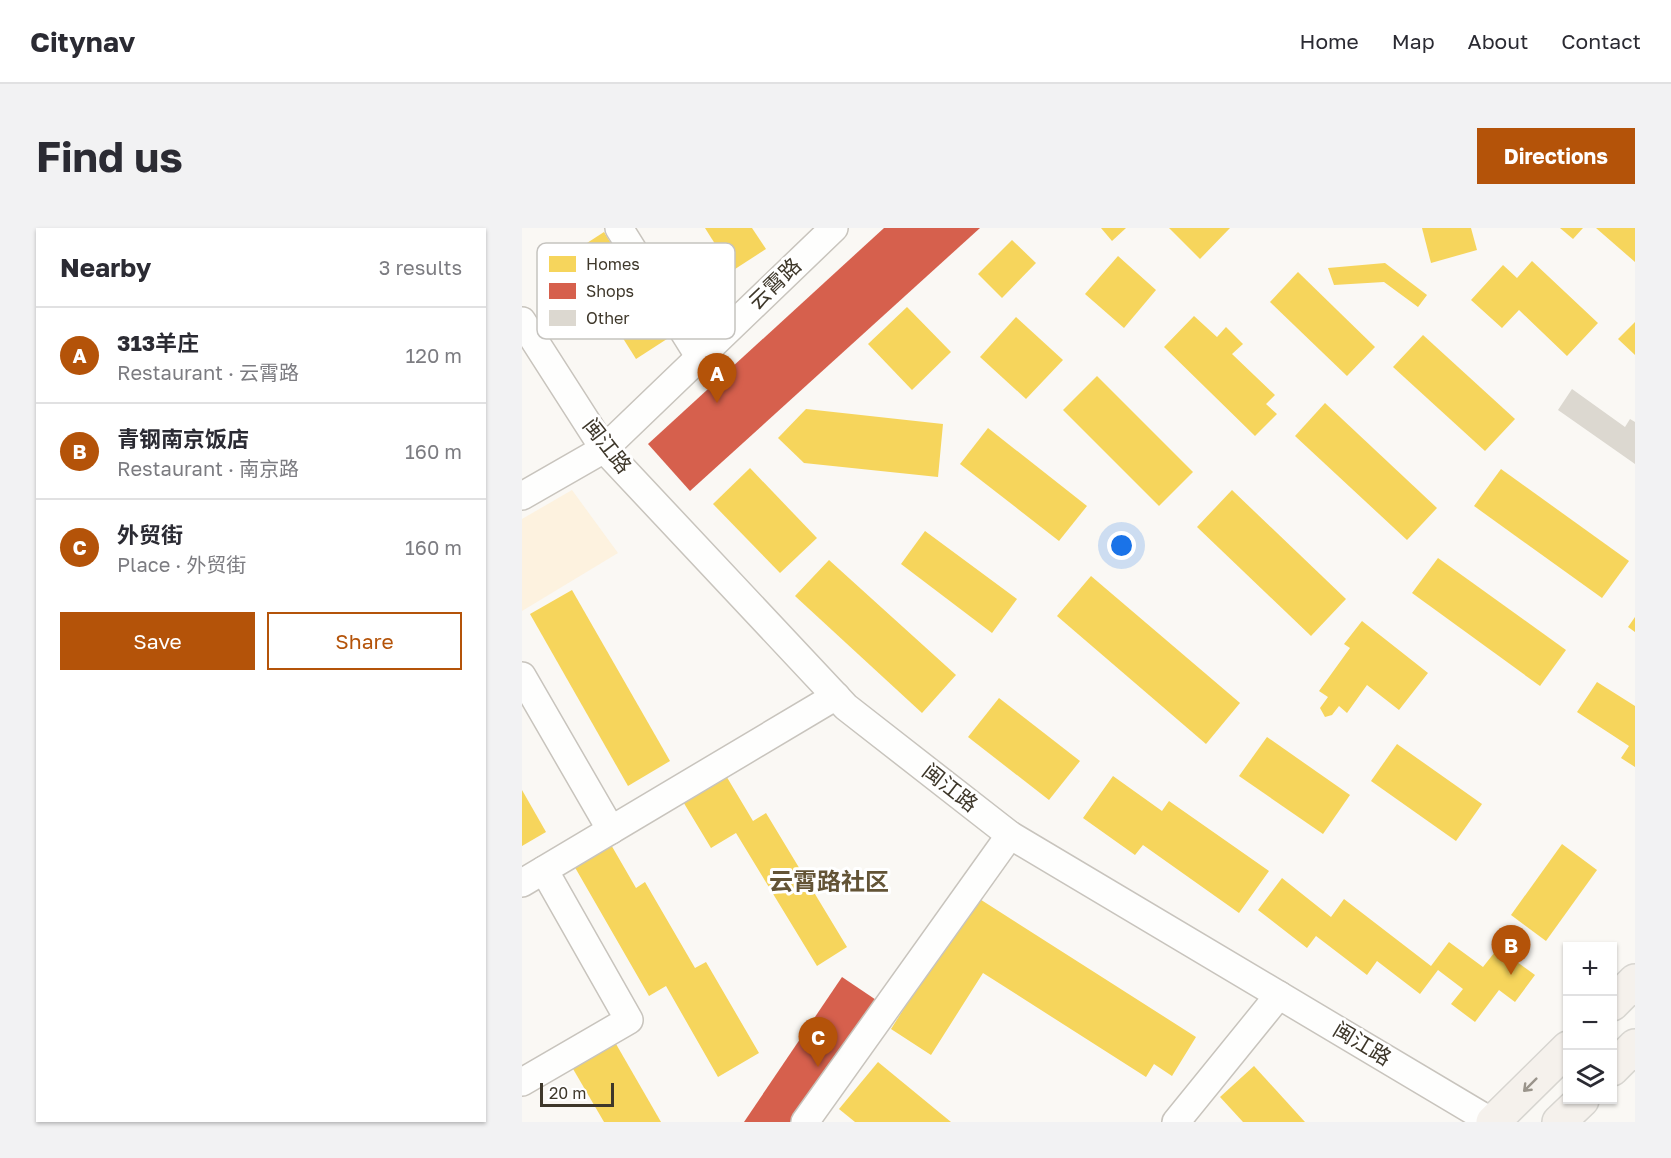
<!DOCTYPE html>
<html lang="en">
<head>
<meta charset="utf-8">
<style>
  :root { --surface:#fff; --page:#f2f2f3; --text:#2b2b33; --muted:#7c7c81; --line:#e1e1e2; --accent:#b45309 }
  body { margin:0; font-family:"Golos Text","Noto Sans SC",sans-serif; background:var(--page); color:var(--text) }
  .controls { position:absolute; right:18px; bottom:18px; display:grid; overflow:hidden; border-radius:0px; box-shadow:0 2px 4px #0004 }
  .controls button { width:54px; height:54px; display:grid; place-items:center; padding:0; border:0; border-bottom:2px solid var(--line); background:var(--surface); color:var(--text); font:30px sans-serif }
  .scale { position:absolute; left:18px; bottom:15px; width:74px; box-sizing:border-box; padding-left:6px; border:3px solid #3e372a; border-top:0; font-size:16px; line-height:21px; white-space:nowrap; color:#3e372a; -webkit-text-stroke:4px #fff; paint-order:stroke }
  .you { position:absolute; left:600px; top:318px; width:21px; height:21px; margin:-15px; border:4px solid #fff; border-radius:50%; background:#1a73e8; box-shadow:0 0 0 9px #1a73e833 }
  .badge { display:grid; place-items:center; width:39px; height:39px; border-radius:50%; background:var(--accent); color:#fff; font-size:20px; font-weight:700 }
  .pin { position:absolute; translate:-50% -50px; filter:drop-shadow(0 2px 3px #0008) }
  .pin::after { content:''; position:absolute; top:32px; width:21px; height:18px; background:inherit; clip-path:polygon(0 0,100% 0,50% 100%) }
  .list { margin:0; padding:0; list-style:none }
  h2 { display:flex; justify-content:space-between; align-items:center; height:78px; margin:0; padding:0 24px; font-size:26px }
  h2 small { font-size:20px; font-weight:400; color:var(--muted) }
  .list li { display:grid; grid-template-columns:39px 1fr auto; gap:18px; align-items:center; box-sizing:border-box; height:96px; padding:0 24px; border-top:2px solid var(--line) }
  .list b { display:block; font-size:22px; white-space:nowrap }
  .list p { margin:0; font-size:20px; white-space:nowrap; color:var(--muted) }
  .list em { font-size:20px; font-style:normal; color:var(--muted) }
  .actions { display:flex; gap:12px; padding:18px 24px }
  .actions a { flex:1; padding:14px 0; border:2px solid var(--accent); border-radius:0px; text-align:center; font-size:21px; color:var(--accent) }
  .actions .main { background:var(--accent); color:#fff }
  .icon { flex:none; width:33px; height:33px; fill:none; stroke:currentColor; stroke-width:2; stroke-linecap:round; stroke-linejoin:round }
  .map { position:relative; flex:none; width:1113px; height:894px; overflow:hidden; border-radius:0px }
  header { display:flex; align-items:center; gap:36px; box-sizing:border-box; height:84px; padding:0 30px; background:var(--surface); border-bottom:2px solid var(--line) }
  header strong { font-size:28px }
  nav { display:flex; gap:33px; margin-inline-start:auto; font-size:21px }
  .intro { display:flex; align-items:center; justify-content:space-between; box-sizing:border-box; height:144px; padding:0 36px }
  h1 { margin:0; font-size:42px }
  .button { padding:15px 27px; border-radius:0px; background:var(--accent); color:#fff; font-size:21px; font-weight:700 }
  main { display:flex; gap:36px; padding:0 36px }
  aside { flex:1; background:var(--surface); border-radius:0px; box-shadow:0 2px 4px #0004 }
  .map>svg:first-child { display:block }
  .built { fill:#fdf2df }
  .homes { fill:#f6d55c }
  .shops { fill:#d6604d }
  .building { fill:#dcd8d0 }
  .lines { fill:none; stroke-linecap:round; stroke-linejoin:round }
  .minor-casing { stroke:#c8c4bd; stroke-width:30 }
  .major-casing { stroke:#d7d5d0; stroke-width:36 }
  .minor { stroke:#fefefd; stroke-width:27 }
  .major { stroke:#f5f1ec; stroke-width:33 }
  .oneway { stroke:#9a948b }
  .labels { text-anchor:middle; stroke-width:6; stroke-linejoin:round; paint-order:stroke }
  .street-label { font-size:21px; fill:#3e372a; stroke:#fff }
  .quarter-label { font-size:24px; font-weight:bold; fill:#635436; stroke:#fff }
  .key { fill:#fff; stroke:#c5c3bf; stroke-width:1.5 }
  .key-label { font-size:16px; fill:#3e372a }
</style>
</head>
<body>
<header>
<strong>Citynav</strong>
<nav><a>Home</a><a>Map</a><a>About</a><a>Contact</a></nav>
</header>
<div class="intro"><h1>Find us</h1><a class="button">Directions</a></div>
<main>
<aside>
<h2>Nearby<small>3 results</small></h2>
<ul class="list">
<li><span class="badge">A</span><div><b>313羊庄</b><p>Restaurant · 云霄路</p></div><em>120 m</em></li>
<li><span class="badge">B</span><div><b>青钢南京饭店</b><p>Restaurant · 南京路</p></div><em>160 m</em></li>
<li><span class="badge">C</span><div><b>外贸街</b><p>Place · 外贸街</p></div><em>160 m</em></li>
</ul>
<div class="actions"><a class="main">Save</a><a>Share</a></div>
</aside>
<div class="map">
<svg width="1113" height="894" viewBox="0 0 1113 894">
  <rect width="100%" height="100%" fill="#faf8f4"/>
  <!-- built -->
  <polygon class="built" points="50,262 96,325 0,383 0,291"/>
  <!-- homes -->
  <g class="homes">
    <polygon points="183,0 230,0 244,21 210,43"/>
    <polygon points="579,0 604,0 590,13"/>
    <polygon points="647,0 708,0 678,31"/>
    <polygon points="900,0 949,0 955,22 909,35"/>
    <polygon points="1038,0 1061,0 1051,11"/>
    <polygon points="1074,0 1113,0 1113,34"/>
    <polygon points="82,4 148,109 114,131 48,26"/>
    <polygon points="490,12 514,35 480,70 456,46"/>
    <polygon points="596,28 634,62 602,100 563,66"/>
    <polygon points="1010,33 1076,95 1045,128 997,82 980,100 949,72 981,37 995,50"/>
    <polygon points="863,35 905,67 896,79 862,54 812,57 806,40"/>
    <polygon points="776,44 853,119 825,148 748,74"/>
    <polygon points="385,79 429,124 390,162 346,116"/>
    <polygon points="672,88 695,109 704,99 721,116 710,126 753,167 744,176 755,186 733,208 642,119"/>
    <polygon points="494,89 541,132 504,171 458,129"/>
    <polygon points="1113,94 1113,127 1096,111"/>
    <polygon points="901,107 993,191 963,223 871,139"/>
    <polygon points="575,148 671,244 637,278 541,182"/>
    <polygon points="803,175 915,280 885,312 773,208"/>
    <polygon points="284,181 421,196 416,249 282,235 256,210"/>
    <polygon points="466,200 565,278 537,313 438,236"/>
    <polygon points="228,240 295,310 258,345 191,276"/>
    <polygon points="979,241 1107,333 1080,370 952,278"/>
    <polygon points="710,262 824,371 789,408 675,299"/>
    <polygon points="403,303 495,371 470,405 379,336"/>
    <polygon points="916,330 1044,422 1018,458 890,365"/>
    <polygon points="307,332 434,447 400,485 273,368"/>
    <polygon points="569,348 718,475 684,516 535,388"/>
    <polygon points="50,362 148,533 106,558 8,386"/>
    <polygon points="1113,389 1113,404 1106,399"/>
    <polygon points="840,393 906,445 877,482 845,457 825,485 817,478 810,487 803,489 798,480 806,469 797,463 828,420 822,416"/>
    <polygon points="1075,454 1113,478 1113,539 1099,530 1107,518 1055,484"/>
    <polygon points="477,470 558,533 527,572 446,509"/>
    <polygon points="745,509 828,567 801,606 717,548"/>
    <polygon points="875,516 960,576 934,613 849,553"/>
    <polygon points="203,546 231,593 244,585 325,719 295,738 214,605 189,620 160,572"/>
    <polygon points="591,548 640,583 647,573 747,643 717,685 621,617 613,627 561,590"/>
    <polygon points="0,562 24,604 0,618"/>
    <polygon points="88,615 114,660 123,654 173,740 184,734 237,825 196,849 144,758 127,768 51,636"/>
    <polygon points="1040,616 1075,642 1024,713 989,687"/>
    <polygon points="760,650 809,689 822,671 909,738 927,714 961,739 976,720 1013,747 993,774 977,762 953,794 929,776 941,761 916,742 898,766 855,733 845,747 794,708 785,720 736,682"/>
    <polygon points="453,668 674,809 650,848 632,836 624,849 461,745 409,827 369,801"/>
    <polygon points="90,809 139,894 82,894 47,834"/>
    <polygon points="356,834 429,894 333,894 317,881"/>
    <polygon points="732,838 783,894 721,894 698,869"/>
  </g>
  <!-- shops -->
  <g class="shops">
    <polygon points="362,0 458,0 168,263 126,216"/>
    <polygon points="320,749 372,784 295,894 222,894"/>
  </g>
  <!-- building -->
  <polygon class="building" points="1050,161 1103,199 1108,191 1113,194 1113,236 1036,182"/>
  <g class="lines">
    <!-- minor casing -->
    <g class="minor-casing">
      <g id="minor">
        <polyline points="97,0 177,128"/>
        <polyline points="0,93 82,221 324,479 488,607 970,894"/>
        <polyline points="0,268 82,221 312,0"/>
        <polyline points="0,448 89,602"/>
        <polyline points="0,655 314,468"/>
        <polyline points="0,854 107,792 22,642"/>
        <polyline points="283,894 488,607"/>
        <polyline points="654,894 757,767"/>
      </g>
    </g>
    <!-- major casing -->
    <g class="major-casing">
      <g id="major">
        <polyline points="1090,776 1113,753"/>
        <polyline points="1090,841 1113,818"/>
        <polyline points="971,894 1046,820"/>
        <polyline points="1037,894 1060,872"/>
      </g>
    </g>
    <!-- minor -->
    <use href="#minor" class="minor"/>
    <!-- major -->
    <use href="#major" class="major"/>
  </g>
  <!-- one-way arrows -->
  <defs><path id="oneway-shaft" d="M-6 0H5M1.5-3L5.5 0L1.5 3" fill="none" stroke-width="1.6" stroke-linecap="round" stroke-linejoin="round" transform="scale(1.5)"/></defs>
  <use class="oneway" href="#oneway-shaft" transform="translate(1008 857) rotate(135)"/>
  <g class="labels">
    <!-- street labels -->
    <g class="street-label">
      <text transform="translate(253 56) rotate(-44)" y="7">云霄路</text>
      <text transform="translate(85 218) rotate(52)" y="7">闽江路</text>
      <text transform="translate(428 560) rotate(38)" y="7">闽江路</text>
      <text transform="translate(840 816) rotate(31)" y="7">闽江路</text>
    </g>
    <!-- quarter labels -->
    <g class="quarter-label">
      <text x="307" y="662">云霄路社区</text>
    </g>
  </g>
  <!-- legend -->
  <rect x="15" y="15" width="198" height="96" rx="9" class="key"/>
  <rect x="27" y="28" width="27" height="16" fill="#f6d55c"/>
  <rect x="27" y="55" width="27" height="16" fill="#d6604d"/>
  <rect x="27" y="82" width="27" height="16" fill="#dcd8d0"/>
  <g class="key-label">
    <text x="64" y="42">Homes</text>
    <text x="64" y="69">Shops</text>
    <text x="64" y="96">Other</text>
  </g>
</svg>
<div class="controls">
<button>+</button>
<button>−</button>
<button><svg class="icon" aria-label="layers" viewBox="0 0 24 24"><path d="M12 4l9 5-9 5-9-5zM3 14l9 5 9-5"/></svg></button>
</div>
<div class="scale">20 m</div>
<div class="you"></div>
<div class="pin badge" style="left:195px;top:175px">A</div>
<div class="pin badge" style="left:989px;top:747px">B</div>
<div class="pin badge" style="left:296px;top:839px">C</div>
</div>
</main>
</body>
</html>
